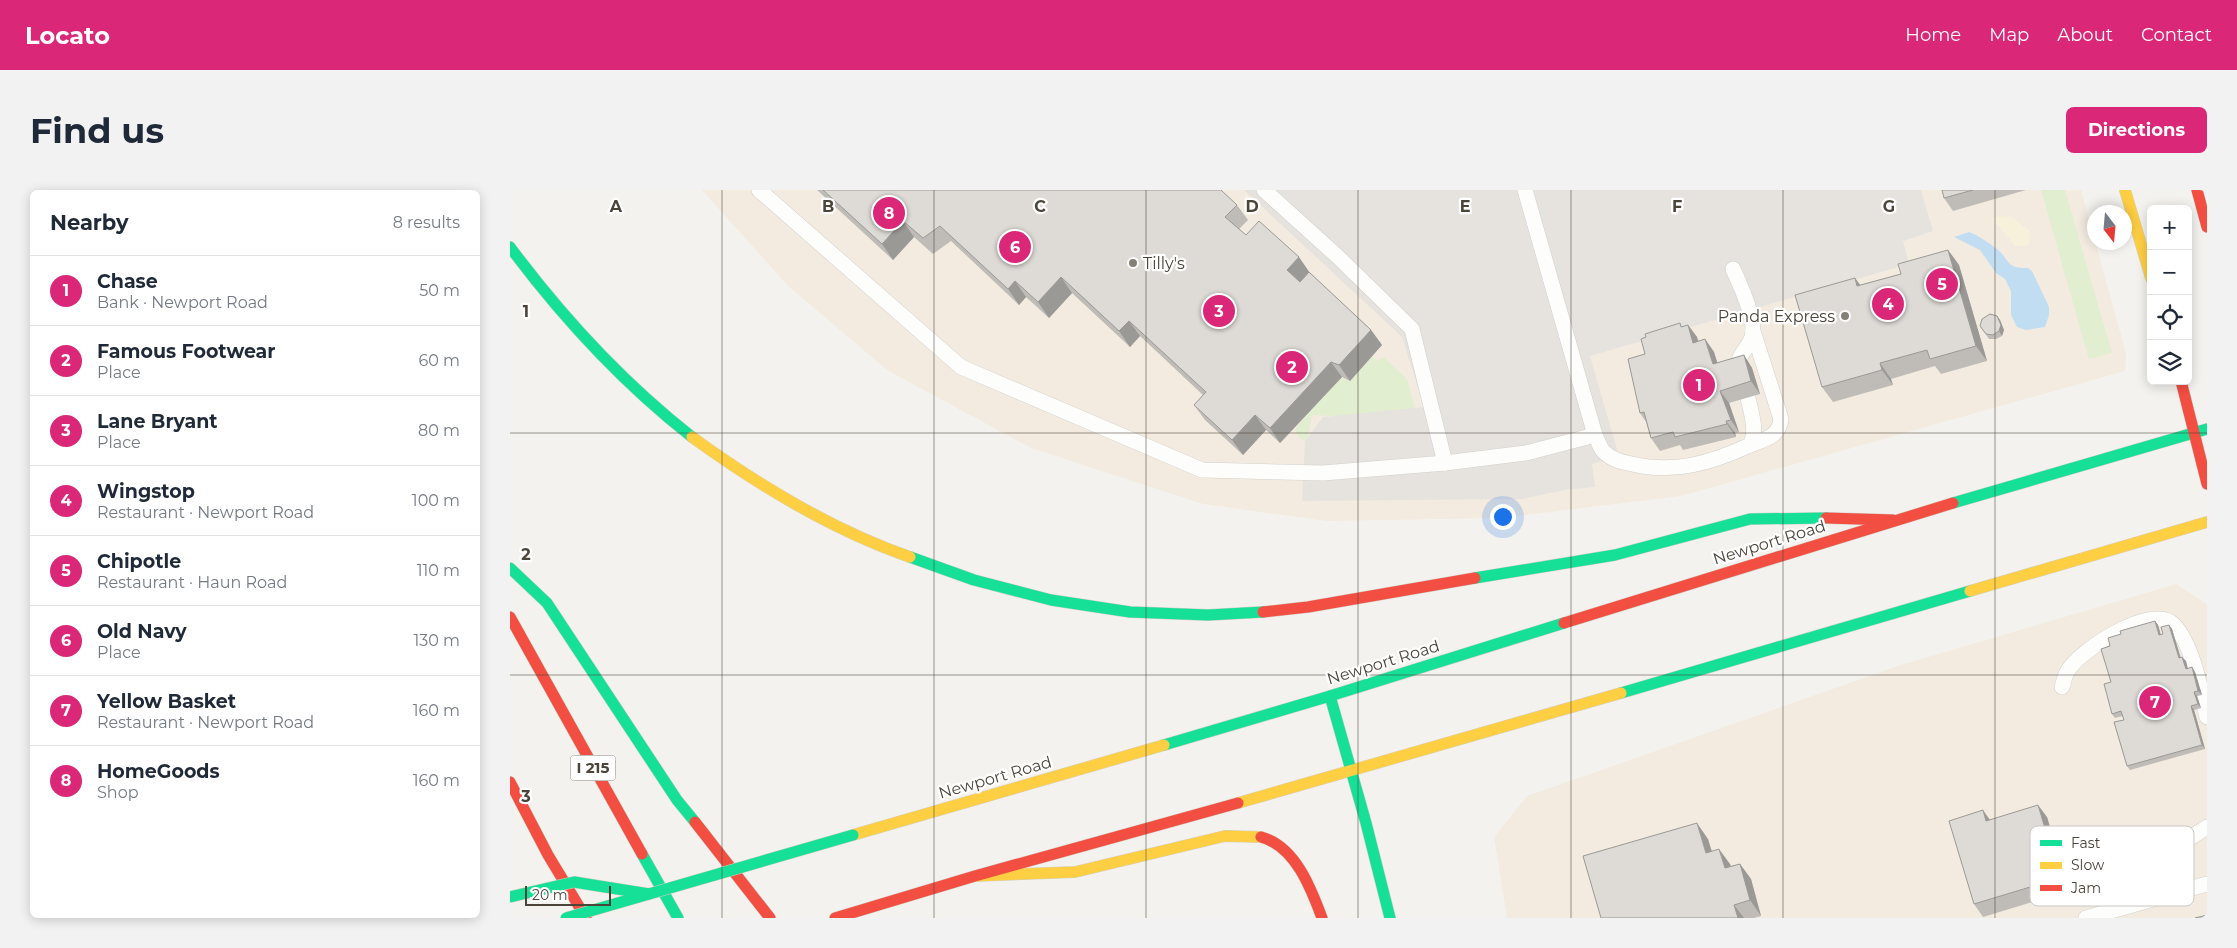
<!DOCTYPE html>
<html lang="en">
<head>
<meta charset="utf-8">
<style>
  :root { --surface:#fff; --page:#f2f2f3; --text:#1f2937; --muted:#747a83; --line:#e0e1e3; --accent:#db2777 }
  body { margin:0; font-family:Montserrat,sans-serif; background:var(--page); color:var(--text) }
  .controls { position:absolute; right:15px; top:15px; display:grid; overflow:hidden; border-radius:8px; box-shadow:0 2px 12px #0003 }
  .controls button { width:45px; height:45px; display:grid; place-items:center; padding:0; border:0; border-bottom:1px solid var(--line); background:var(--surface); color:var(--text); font:25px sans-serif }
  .compass { position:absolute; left:1577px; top:15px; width:45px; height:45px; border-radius:50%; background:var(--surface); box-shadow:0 2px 12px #0003; rotate:164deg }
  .scale { position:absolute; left:15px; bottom:12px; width:86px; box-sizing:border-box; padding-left:5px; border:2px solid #4b4439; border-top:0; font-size:14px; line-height:18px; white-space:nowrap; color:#4b4439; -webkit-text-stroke:4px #fff; paint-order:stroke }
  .you { position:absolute; left:992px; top:326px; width:18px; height:18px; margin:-12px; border:4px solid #fff; border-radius:50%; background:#1a73e8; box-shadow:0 0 0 8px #1a73e833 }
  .badge { display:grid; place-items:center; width:32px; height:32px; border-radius:50%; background:var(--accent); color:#fff; font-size:16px; font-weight:700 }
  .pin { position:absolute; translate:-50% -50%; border:2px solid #fff; box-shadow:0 1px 5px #0006 }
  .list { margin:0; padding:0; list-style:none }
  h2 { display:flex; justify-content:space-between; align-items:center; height:65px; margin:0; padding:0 20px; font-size:21px }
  h2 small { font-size:16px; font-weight:400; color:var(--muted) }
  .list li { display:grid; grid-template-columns:32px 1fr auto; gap:15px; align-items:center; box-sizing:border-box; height:70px; padding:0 20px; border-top:1px solid var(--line) }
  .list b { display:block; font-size:19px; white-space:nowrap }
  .list p { margin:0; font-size:16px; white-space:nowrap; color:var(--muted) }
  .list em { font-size:16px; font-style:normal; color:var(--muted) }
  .icon { flex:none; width:28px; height:28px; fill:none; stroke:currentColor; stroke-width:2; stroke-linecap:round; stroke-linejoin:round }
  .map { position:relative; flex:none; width:1697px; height:728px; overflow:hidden; border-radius:8px }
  header { display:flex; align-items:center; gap:30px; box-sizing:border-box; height:70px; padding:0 25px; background:var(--accent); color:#fff }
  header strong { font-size:24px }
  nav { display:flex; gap:28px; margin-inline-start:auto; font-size:18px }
  .intro { display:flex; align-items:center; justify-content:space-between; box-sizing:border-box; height:120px; padding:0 30px }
  h1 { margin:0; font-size:35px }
  .button { padding:12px 22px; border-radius:8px; background:var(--accent); color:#fff; font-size:18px; font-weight:700 }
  main { display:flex; gap:30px; padding:0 30px }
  aside { flex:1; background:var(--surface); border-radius:8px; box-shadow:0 2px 12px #0003 }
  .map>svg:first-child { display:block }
  .commercial { fill:#f3ebdf }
  .green { fill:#e1eecf }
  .sand { fill:#f7f0da }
  .parking { fill:#e6e3df }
  .water { fill:#c0ddf1 }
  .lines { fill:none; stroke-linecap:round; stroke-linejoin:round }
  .lane-casing { stroke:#d2d0cb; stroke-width:16 }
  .fast-casing { stroke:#d3cfc5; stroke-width:12 }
  .slow-casing { stroke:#d3cfc5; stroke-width:12 }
  .jam-casing { stroke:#d3cfc5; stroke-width:12 }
  .lane { stroke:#fdfdfc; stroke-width:15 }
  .fast { stroke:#16e098; stroke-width:11 }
  .slow { stroke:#ffcf43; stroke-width:11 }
  .jam { stroke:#f24e42; stroke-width:11 }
  .fast-bridge-casing { stroke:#d6cebb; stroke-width:12; stroke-linecap:butt }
  .fast-bridge { stroke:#16e098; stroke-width:11 }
  .wall { fill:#bfbcb8 }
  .shaded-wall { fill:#9b9996 }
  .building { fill:#dedbd6; stroke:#9b9996 }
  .grid { fill:none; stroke:#4b4439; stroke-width:1; stroke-opacity:0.55 }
  .poi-dot { fill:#868178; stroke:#fff; stroke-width:2 }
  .labels { text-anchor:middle; stroke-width:4.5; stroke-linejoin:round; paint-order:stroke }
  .shield { fill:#fff; stroke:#817c74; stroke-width:1 }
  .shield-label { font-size:15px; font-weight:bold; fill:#4b4439 }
  .poi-label { font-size:16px; fill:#4b4439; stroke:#fff; text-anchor:start }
  .street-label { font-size:16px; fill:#4b4439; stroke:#fff }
  .key { fill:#fff; stroke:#c9c7c4; stroke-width:1 }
  .key-label { font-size:14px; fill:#4b4439 }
  .grid-label { font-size:16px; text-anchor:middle; font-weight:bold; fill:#4b4439; stroke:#fff; stroke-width:4.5; stroke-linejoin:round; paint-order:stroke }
</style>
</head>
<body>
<header>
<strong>Locato</strong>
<nav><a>Home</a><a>Map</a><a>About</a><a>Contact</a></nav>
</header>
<div class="intro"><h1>Find us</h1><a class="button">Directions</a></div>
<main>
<aside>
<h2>Nearby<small>8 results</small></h2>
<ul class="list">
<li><span class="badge">1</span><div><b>Chase</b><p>Bank · Newport Road</p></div><em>50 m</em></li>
<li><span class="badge">2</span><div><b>Famous Footwear</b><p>Place</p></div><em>60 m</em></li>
<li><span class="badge">3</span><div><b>Lane Bryant</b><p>Place</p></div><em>80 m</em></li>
<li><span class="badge">4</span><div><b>Wingstop</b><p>Restaurant · Newport Road</p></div><em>100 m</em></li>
<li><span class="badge">5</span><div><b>Chipotle</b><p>Restaurant · Haun Road</p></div><em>110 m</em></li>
<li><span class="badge">6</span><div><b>Old Navy</b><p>Place</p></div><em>130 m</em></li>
<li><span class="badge">7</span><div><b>Yellow Basket</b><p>Restaurant · Newport Road</p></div><em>160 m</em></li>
<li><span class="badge">8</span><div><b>HomeGoods</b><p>Shop</p></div><em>160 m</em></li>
</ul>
</aside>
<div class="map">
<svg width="1697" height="728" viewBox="0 0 1697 728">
  <rect width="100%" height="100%" fill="#f4f2ee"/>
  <!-- commercial -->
  <g class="commercial">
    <polygon points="192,0 1571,0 1616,163 1615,181 1171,306 991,328 817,331 693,314 521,258 377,180 277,95"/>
    <polygon points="1666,394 1697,414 1697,728 997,728 984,647 1017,606 1391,475"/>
  </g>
  <!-- green -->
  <g class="green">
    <polygon points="1531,0 1555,0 1602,163 1579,169"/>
    <polygon points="863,166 868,171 873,167 897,189 913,248 904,230 802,225 797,252 788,246 785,240 797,224 832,187 840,191"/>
  </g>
  <!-- sand -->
  <polygon class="sand" points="1500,26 1519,40 1520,50 1517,56 1505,56 1489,36 1484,33 1485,27"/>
  <!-- parking -->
  <polygon class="parking" points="734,0 1411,0 1423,41 1393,51 1399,74 1080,166 1109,266 1082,274 1085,297 1055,300 1012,309 792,311 795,251 813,227 914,217 892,147"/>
  <!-- water -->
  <path class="water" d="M 1459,42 C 1469,46 1478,52 1487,59 C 1500,70 1496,79 1518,78 L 1522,81 L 1539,117 L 1539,125 L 1535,137 L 1516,140 L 1507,137 L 1501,125 L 1501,101 L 1495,89 L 1486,83 L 1470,60 L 1444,47 Z"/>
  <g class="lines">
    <!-- lane casing -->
    <g class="lane-casing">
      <g id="lane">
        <polyline points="249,0 451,177 692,280 813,283 935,273 1016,263 1085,245 1015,0"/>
        <polyline points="754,0 826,65 902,139 935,273"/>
        <path d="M 1223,79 C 1230,94 1247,131 1242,147 C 1237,162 1226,163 1229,182"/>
        <path d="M 1085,245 C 1088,251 1090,258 1094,262 C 1102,270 1112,272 1122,274 C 1164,284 1201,273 1240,255 C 1248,241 1241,223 1238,208"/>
        <path d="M 1240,255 C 1255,249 1269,247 1271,229 L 1243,141"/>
        <path d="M 1552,497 C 1554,492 1554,487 1557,482 C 1568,461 1643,412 1664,435 C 1683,455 1691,501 1697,527"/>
        <polyline points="1607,670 1675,651 1697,637"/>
        <polyline points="1576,728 1697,694"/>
      </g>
    </g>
    <!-- fast casing -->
    <g class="fast-casing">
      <g id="fast">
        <path d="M 0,57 C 53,128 112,192 182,247"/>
        <polyline points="1443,313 1697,239"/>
        <polyline points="400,367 464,390 541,410 620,422 698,425 753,422"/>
        <polyline points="0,378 37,413 167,610 185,632"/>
        <polyline points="965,388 1105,365 1240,329 1316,328"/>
        <polyline points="1111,503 1460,401"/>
        <polyline points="820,506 856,633 880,728"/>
        <polyline points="654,555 820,506 1054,433"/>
        <polyline points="132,664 168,728"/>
      </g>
    </g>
    <!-- slow casing -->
    <g class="slow-casing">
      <g id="slow">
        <polyline points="1615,0 1641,88"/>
        <path d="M 182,247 C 248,295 322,340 400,367"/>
        <polyline points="1460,401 1697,332"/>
        <polyline points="728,613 1111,503"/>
        <polyline points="343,645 654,555"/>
        <polyline points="465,686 565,682 715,646 751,647"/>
      </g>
    </g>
    <!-- jam casing -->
    <g class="jam-casing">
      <g id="jam">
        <polyline points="1687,0 1697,37"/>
        <polyline points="1671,191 1697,294"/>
        <polyline points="1316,328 1383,330"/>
        <polyline points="753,422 798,417 965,388"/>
        <polyline points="0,427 132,664"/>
        <polyline points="1054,433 1443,313"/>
        <polyline points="0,592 38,665 76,728"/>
        <polyline points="185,632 260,728"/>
        <path d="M 751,647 C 785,656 801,698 812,728"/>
        <polyline points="325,728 465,686 728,613"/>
      </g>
    </g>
    <!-- lane -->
    <use href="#lane" class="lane"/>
    <!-- fast -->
    <use href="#fast" class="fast"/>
    <!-- slow -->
    <use href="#slow" class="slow"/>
    <!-- jam -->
    <use href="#jam" class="jam"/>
    <!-- fast-bridge casing -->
    <g class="fast-bridge-casing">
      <g id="fast-bridge">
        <polyline points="0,707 64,692 139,704"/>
        <polyline points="56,728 343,645"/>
      </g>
    </g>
    <!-- fast-bridge -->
    <use href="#fast-bridge" class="fast-bridge"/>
  </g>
  <!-- wall -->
  <g class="wall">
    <polygon points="307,0 711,0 727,15 738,30 729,39 736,45 799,82 861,140 872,155 840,191 832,187 770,253 756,240 733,265 695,230 684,215 693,205 630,146 620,157 562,103 539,128 516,107 509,115 441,51 423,64 404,47 383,70"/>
    <polygon points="1432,0 1516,0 1443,21 1434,8"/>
    <polygon points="1438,60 1449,75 1477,171 1431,184 1425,176 1381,189 1383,195 1323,212 1312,197 1345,88 1350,95 1391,84"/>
    <polygon points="1487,126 1490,130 1494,140 1492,146 1486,149 1479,149 1470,136"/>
    <polygon points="1178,135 1187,147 1188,151 1195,149 1204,162 1207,173 1234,165 1242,178 1250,204 1219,213 1229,242 1225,243 1226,247 1173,260 1170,255 1150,261 1141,248 1136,232 1130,223 1135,164 1172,137"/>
    <polygon points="1645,431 1648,435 1651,445 1653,444 1659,435 1662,439 1670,467 1676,471 1678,479 1682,477 1685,482 1692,505 1687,506 1691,518 1684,520 1695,559 1620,580 1617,576 1614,530 1613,526 1605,528 1602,524 1600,456 1611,444"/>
    <polygon points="1537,627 1559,701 1473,727 1464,714 1480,630"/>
    <polygon points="1198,649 1201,661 1220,674 1221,676 1230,674 1241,689 1251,726 1244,728 1091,728"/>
  </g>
  <!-- shaded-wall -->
  <g class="shaded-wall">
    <polygon points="393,31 404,47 383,70 372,54"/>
    <polygon points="1438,60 1449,75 1477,171 1466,156"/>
    <polygon points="789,67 800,83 788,95 777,80"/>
    <polygon points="551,87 562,103 539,128 528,112"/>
    <polygon points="1345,88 1356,103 1347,96"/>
    <polygon points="505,91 516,107 509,115 498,99"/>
    <polygon points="1487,126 1490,130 1494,140 1492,146 1489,141"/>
    <polygon points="619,131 630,146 620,157 609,141"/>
    <polygon points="1178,135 1187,147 1192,165 1183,153"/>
    <polygon points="861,140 872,155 840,191 829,175"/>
    <polygon points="1195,149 1204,162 1212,187 1203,174"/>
    <polygon points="1234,165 1242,178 1250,204 1241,191"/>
    <polygon points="821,172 832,187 770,253 760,238"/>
    <polygon points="1370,173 1381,189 1383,195 1372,180"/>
    <polygon points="1210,201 1219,213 1229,242 1221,230"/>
    <polygon points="745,225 756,240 733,265 722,250"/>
    <polygon points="1216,231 1225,243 1226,247 1217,234"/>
    <polygon points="1645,431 1648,435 1652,450 1649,445"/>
    <polygon points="1659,435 1662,439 1672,472 1669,468"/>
    <polygon points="1672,467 1676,471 1679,484 1676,479"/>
    <polygon points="1682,477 1685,482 1692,505 1688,501"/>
    <polygon points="1684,502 1687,506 1691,518 1688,514"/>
    <polygon points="1681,516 1684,520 1695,559 1692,555"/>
    <polygon points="1528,615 1537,627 1559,701 1550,688"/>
    <polygon points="1473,620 1482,633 1476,631"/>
    <polygon points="1187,633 1198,649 1207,678 1196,663"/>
    <polygon points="1209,659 1220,674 1226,694 1215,678"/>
    <polygon points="1230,674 1241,689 1251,726 1240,710"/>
    <polygon points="1224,715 1234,728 1228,728"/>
  </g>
  <!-- building -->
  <g class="building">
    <polygon points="313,0 711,0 727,15 715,27 736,45 749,31 789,67 777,80 790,92 799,82 861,140 829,175 821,172 760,238 745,225 722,250 684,215 696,202 619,131 609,141 551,87 528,112 505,91 498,99 430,36 413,48 393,31 372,54"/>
    <polygon points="1432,0 1463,0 1434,8"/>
    <polygon points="1438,60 1466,156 1420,169 1417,160 1370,173 1372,180 1312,197 1285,105 1345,88 1347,96 1391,84 1388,74"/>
    <polygon points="1480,124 1487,126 1491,135 1489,141 1483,145 1476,144 1470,136 1472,129"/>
    <polygon points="1170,133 1171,137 1178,135 1183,153 1195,149 1203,174 1234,165 1241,191 1210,201 1221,230 1216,231 1217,234 1165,247 1163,242 1141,248 1134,222 1130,223 1118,169 1135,164 1131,149 1136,147 1135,144"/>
    <polygon points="1645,431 1649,445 1653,444 1651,437 1659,435 1669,468 1672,467 1676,479 1682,477 1688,501 1684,502 1688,514 1681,516 1692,555 1617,576 1604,532 1614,530 1611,521 1602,524 1594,494 1601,492 1591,459 1600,456 1598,448 1611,444 1610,441"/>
    <polygon points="1528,615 1550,688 1464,714 1439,631 1473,620 1476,631"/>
    <polygon points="1187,633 1196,663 1209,659 1215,678 1230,674 1240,710 1224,715 1228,728 1091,728 1073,666"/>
    <polygon points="1697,725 1697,728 1685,728"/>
  </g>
  <!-- grid -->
  <path class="grid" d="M 212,0 L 212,728M 424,0 L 424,728M 636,0 L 636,728M 848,0 L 848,728M 1061,0 L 1061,728M 1273,0 L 1273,728M 1485,0 L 1485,728M 0,243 L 1697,243M 0,485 L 1697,485"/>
  <!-- markers -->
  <g class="poi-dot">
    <circle cx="623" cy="73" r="5"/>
    <circle cx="1335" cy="126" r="5"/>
  </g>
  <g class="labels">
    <!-- shield labels -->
    <rect class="shield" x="60.5" y="565.5" width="45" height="25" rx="4"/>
    <g class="shield-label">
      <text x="83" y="583">I 215</text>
    </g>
    <!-- poi labels -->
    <g class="poi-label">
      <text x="633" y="79">Tilly's</text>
      <text x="1325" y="132" text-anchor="end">Panda Express</text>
    </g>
    <!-- street labels -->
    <g class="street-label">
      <text transform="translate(1259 352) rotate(-17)" y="6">Newport Road</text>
      <text transform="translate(873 472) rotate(-17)" y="6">Newport Road</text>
      <text transform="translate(485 587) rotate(-16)" y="6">Newport Road</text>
    </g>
  </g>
  <!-- legend -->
  <rect x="1520" y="636" width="164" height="80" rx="8" class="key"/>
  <rect x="1530" y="650" width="22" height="6" fill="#16e098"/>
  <rect x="1530" y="672" width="22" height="7" fill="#ffcf43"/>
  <rect x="1530" y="695" width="22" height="6" fill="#f24e42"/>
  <g class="key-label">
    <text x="1561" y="658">Fast</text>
    <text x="1561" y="680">Slow</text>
    <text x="1561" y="703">Jam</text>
  </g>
  <g class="grid-label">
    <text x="106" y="22">A</text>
    <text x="318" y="22">B</text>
    <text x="530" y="22">C</text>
    <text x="742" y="22">D</text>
    <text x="955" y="22">E</text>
    <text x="1167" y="22">F</text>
    <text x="1379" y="22">G</text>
    <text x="16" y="127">1</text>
    <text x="16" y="370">2</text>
    <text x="16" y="612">3</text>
  </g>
</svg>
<div class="controls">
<button>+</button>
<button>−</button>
<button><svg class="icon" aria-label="locate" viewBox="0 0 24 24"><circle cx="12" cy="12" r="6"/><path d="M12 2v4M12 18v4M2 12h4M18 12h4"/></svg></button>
<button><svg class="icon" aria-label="layers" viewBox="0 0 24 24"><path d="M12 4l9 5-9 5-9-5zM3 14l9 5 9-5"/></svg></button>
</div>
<svg class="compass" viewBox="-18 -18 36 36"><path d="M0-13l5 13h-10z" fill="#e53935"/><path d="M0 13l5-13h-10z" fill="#747a83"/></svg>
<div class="scale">20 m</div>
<div class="you"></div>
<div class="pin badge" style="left:1189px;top:195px">1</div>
<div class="pin badge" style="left:782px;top:177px">2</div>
<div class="pin badge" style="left:709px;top:121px">3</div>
<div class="pin badge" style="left:1378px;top:114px">4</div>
<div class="pin badge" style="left:1432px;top:94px">5</div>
<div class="pin badge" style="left:505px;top:57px">6</div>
<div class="pin badge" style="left:1645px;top:512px">7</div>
<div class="pin badge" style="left:379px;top:23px">8</div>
</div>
</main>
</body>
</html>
